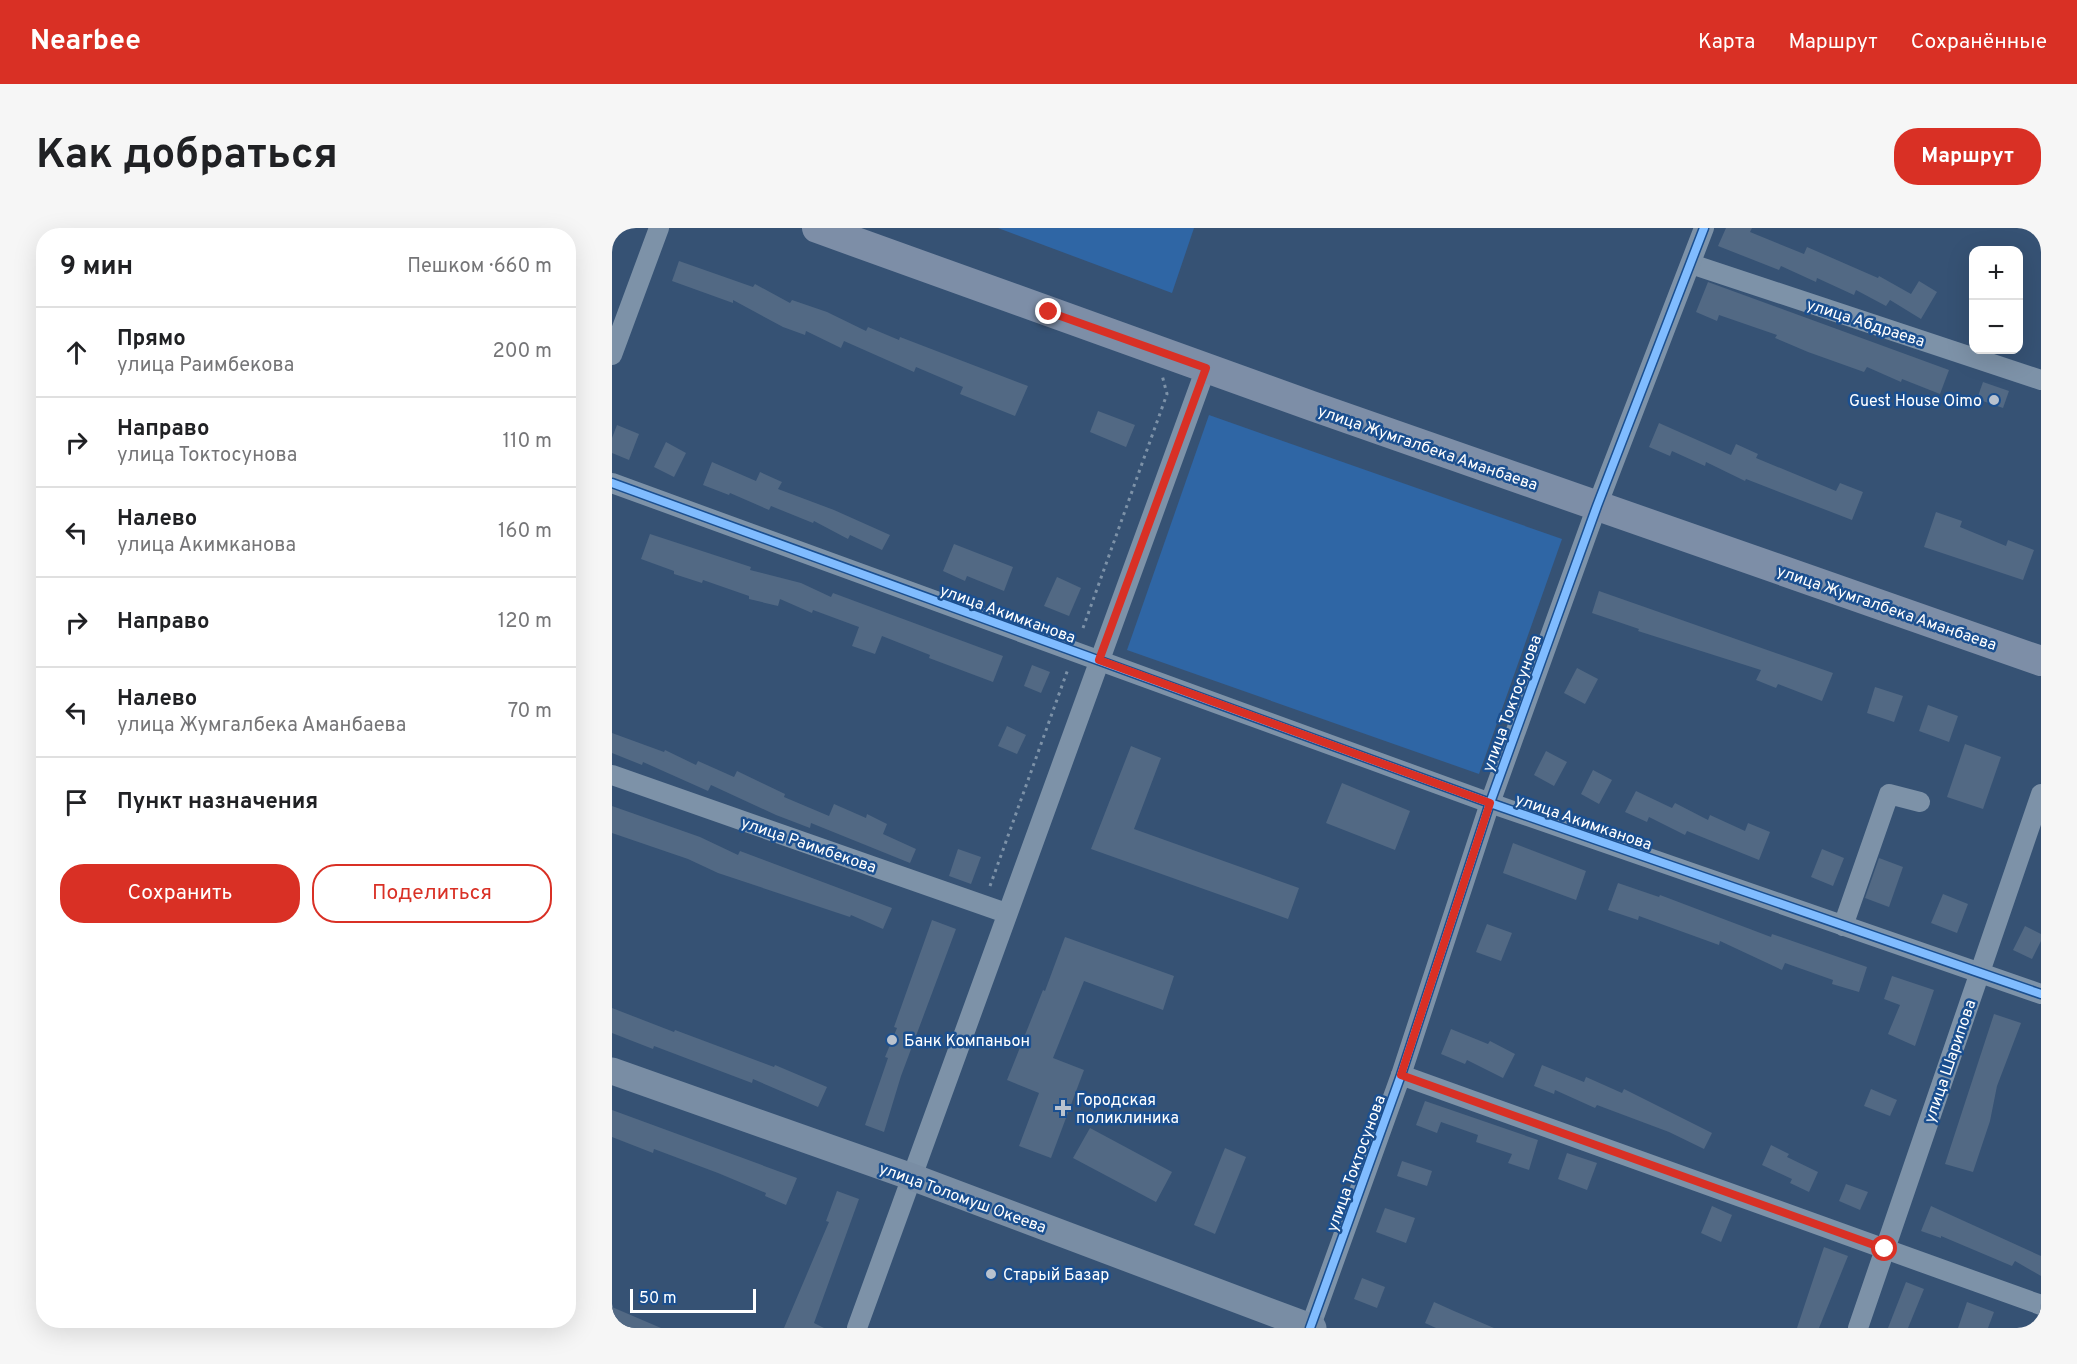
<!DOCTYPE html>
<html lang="ru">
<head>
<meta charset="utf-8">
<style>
  :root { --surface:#fff; --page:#f6f6f6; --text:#202124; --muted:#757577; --line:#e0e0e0; --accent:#d93025 }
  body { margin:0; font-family:Overpass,sans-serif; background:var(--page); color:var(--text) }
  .controls { position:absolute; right:18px; top:18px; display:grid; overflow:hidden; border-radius:12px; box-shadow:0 6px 24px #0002 }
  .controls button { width:54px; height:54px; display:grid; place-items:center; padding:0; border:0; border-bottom:2px solid var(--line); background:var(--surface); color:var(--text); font:30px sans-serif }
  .scale { position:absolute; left:18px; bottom:15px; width:126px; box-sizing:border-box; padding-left:6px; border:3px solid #fff; border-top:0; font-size:16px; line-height:21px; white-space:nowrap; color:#fff; -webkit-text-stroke:4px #1b4f8f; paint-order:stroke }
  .stop { position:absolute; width:18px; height:18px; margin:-14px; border:4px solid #d93025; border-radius:50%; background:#fff }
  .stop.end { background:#d93025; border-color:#fff; box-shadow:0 2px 6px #0008 }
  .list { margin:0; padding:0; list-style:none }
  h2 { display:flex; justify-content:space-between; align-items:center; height:78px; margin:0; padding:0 24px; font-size:26px }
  h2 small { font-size:20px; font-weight:400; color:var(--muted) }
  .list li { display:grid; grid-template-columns:39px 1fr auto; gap:18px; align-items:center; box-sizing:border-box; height:90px; padding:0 24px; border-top:2px solid var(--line) }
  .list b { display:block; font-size:22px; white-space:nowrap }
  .list p { margin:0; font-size:20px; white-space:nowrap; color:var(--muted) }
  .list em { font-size:20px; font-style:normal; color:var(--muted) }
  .actions { display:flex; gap:12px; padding:18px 24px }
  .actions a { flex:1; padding:14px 0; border:2px solid var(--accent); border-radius:24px; text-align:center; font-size:21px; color:var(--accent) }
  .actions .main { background:var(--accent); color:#fff }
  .icon { flex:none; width:33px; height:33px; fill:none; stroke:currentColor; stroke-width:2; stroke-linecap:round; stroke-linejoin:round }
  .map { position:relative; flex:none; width:1429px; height:1100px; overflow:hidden; border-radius:24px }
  header { display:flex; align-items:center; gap:36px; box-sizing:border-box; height:84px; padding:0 30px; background:var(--accent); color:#fff }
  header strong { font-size:28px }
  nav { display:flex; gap:33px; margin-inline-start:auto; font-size:21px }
  .intro { display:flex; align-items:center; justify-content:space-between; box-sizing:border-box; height:144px; padding:0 36px }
  h1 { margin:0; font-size:42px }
  .button { padding:15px 27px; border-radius:24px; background:var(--accent); color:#fff; font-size:21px; font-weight:700 }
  main { display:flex; gap:36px; padding:0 36px }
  aside { flex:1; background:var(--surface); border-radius:24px; box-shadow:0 6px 24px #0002 }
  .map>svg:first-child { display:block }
  .green { fill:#2f66a5 }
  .building { fill:#526984 }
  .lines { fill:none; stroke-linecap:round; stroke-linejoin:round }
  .path { stroke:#7d92a8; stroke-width:3; stroke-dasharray:3 4.5; stroke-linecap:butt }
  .street { stroke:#7d92a8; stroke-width:20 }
  .secondary { stroke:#798da4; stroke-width:27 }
  .primary { stroke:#7d8ea7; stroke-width:30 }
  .cycleway-casing { stroke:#1b4f8f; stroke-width:11 }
  .cycleway { stroke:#80bcff; stroke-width:8 }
  .route { stroke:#d93025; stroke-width:8 }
  .poi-dot { fill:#b9c2ce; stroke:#1b4f8f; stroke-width:2 }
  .labels { text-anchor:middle; stroke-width:5; stroke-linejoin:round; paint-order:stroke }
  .street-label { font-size:16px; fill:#fff; stroke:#1b4f8f }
  .poi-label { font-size:16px; fill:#fff; stroke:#1b4f8f; text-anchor:start }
</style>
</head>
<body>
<header>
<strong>Nearbee</strong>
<nav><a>Карта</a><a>Маршрут</a><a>Сохранённые</a></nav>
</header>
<div class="intro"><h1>Как добраться</h1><a class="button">Маршрут</a></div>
<main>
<aside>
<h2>9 мин<small>Пешком · 660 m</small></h2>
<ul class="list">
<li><svg class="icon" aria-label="ahead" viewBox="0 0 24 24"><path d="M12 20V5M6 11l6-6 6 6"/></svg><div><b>Прямо</b><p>улица Раимбекова</p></div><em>200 m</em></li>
<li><svg class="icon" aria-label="right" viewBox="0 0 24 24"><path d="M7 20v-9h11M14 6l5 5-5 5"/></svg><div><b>Направо</b><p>улица Токтосунова</p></div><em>110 m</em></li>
<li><svg class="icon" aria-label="left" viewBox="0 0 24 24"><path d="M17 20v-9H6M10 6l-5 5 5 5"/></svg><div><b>Налево</b><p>улица Акимканова</p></div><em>160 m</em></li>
<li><svg class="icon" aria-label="right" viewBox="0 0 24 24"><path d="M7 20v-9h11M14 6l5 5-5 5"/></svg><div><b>Направо</b></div><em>120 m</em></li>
<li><svg class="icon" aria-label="left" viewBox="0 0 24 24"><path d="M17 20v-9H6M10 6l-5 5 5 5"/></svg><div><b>Налево</b><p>улица Жумгалбека Аманбаева</p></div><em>70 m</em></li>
<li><svg class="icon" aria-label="arrive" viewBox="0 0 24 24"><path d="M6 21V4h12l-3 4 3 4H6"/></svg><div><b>Пункт назначения</b></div></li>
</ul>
<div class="actions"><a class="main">Сохранить</a><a>Поделиться</a></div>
</aside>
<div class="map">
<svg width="1429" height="1100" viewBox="0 0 1429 1100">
  <rect width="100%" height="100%" fill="#365274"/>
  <!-- green -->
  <g class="green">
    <polygon points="386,0 582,0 560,65"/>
    <polygon points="597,187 950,311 867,546 515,422"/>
  </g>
  <!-- building -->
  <g class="building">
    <polygon points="1114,0 1140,0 1138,4 1192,26 1195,19 1266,50 1267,48 1299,66 1307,53 1325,64 1309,91 1278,72 1274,78 1244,62 1242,67 1205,50 1204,54 1169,38 1167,42 1106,18"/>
    <polygon points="67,33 141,59 143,56 178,75 180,72 215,84 254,103 256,99 287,112 288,109 416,158 403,188 348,166 351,159 304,139 302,144 232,113 229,120 194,103 193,107 171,99 121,72 121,75 60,53"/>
    <polygon points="1096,54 1337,142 1328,166 1290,151 1289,154 1255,139 1252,144 1196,124 1163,110 1165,107 1107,87 1105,93 1084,84"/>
    <polygon points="1371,154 1397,163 1391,180 1365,171"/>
    <polygon points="486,183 523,197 514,219 478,204"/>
    <polygon points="1047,195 1119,227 1124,216 1146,226 1144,230 1224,263 1228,255 1251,264 1240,292 1134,251 1133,253 1094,234 1093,238 1060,223 1058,228 1037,219"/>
    <polygon points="5,197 27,206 17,232 0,225 0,210"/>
    <polygon points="54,214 74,225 62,249 42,239"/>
    <polygon points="100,234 144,253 148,244 170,254 166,261 222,282 278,307 270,322 238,307 236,311 202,293 201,295 159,278 157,282 118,265 117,267 91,257"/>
    <polygon points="1324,284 1350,293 1348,299 1394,318 1396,312 1422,322 1411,352 1312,319"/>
    <polygon points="38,306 139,339 138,342 189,355 219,369 221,365 391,428 381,454 317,430 318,427 270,408 263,426 240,418 247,399 201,382 200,385 168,371 166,378 137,371 137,368 91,352 90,355 62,346 62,343 29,331"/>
    <polygon points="342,316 401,339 392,363 355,348 353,353 331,343"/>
    <polygon points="445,349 469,360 457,388 432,378"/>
    <polygon points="987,363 1221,445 1210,473 1166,456 1164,460 1144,452 1149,442 1026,403 1027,401 980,385"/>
    <polygon points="420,437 438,444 429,465 412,458"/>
    <polygon points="965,440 986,451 973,476 952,465"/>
    <polygon points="1263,459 1291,468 1282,494 1255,485"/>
    <polygon points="1316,477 1346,488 1337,514 1307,503"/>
    <polygon points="395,498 414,507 405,526 386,518"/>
    <polygon points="0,505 52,524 53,522 84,537 86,533 122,549 125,543 173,566 172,569 217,588 222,576 254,590 255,586 275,596 271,606 304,621 298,635 199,595 198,600 164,587 99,557 96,563 31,534 30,537 0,525"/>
    <polygon points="1353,516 1389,529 1371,581 1335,569"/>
    <polygon points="519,518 549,530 522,601 687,660 676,691 479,621"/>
    <polygon points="934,523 955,534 942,558 922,547"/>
    <polygon points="981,542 1000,552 987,576 969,566"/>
    <polygon points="730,555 798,583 783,622 714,595"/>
    <polygon points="1024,563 1060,580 1063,575 1096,592 1098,587 1133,603 1136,595 1158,604 1147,632 1075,603 1073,607 1037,589 1035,594 1013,584"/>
    <polygon points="0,578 88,609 126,627 128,623 280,680 271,701 239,687 238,689 106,645 76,631 0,605"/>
    <polygon points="901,615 974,643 964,672 891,645"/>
    <polygon points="346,621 369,629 359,656 337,648"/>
    <polygon points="1210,621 1232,630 1221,658 1199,649"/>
    <polygon points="1267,630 1291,639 1277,679 1253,670"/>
    <polygon points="1006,655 1047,669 1048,667 1159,709 1160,706 1255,739 1247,764 1220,756 1221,752 1173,735 1170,742 1108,713 1107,717 1027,688 1026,692 996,682"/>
    <polygon points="1331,666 1356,676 1345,705 1319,695"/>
    <polygon points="320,692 344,701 289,848 272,904 253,897 276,830 273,829 285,800 282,799"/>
    <polygon points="875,696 900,705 889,733 864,724"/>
    <polygon points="1413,698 1429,706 1429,713 1420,731 1401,722"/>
    <polygon points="453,709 562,748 551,782 472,753 441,830 472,842 439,930 407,918 427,865 395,852 431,762 433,763"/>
    <polygon points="1280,748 1322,762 1303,818 1276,806 1288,777 1272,771"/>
    <polygon points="0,780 62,804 63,802 162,839 163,837 215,859 206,879 141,851 140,855 42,818 41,821 0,805"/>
    <polygon points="1382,786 1409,795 1385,858 1378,893 1361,944 1333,936"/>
    <polygon points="839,801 876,816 878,813 903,826 891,850 855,832 853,836 829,826"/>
    <polygon points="930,837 972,854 974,849 1010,865 1012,861 1100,905 1092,921 1057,904 985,877 983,880 943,862 942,866 922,858"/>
    <polygon points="1259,861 1285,872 1278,888 1252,878"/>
    <polygon points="813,873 926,912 917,942 896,935 900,926 864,914 866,907 829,894 825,905 804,897"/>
    <polygon points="0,882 185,950 174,977 153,968 154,965 106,945 42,921 41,925 0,909"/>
    <polygon points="478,900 560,944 544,974 461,930"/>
    <polygon points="1159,917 1177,926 1175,929 1206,944 1197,964 1178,955 1180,951 1150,937"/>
    <polygon points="613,920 634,929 603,1006 582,997"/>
    <polygon points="955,925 985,935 975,962 946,951"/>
    <polygon points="790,933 820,943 815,958 785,948"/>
    <polygon points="1234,956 1256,964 1248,982 1227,973"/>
    <polygon points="225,963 247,971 202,1095 212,1100 172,1100 217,994 214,993"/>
    <polygon points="1100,978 1120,987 1109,1014 1089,1005"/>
    <polygon points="1319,978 1429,1028 1429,1048 1403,1033 1400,1038 1329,1008 1329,1010 1309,1003"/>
    <polygon points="773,980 803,990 794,1015 764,1004"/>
    <polygon points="1212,1019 1236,1028 1207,1100 1185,1100"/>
    <polygon points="750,1050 773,1059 765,1080 742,1071"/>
    <polygon points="1294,1054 1312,1061 1296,1100 1276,1100"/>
    <polygon points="822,1074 842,1083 882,1100 824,1100 813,1095"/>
    <polygon points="1355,1074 1382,1084 1376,1100 1346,1100"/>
    <polygon points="0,1079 49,1100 0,1100"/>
  </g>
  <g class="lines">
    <!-- path -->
    <g class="path">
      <polyline points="471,400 555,166 550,147"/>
      <polyline points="378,658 456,441"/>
    </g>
    <!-- street -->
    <g class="street">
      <polyline points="1079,36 1429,152"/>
      <polyline points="0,127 47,0"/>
      <polyline points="0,255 878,575 1429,766"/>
      <polyline points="0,547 394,685"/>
      <polyline points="1231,698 1277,566 1308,574"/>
      <polyline points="789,847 1429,1077"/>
      <polyline points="245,1100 594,140"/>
      <polyline points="698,1100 789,847 878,575 985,278 1092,0"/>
      <polyline points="1246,1100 1429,566"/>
    </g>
    <!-- secondary -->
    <polyline class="secondary" points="0,843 300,949 701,1100"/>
    <!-- primary -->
    <polyline class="primary" points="205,0 700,178 1429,433"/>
    <!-- cycleway casing -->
    <g class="cycleway-casing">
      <g id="cycleway">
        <polyline points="0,255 878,575 1429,766"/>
        <polyline points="698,1100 789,847 878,575 985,278 1092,0"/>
      </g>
    </g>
    <!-- cycleway -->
    <use href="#cycleway" class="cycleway"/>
  </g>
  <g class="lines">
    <!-- route -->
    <polyline class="route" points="437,84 594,140 487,432 878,575 789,847 1273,1021"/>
  </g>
  <!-- markers -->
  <g class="poi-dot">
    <circle cx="1382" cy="172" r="6"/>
    <circle cx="280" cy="812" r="6"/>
    <path d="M448 871h6v6h6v6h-6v6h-6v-6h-6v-6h6z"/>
    <circle cx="379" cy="1046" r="6"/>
  </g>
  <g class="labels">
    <!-- street labels -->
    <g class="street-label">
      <text transform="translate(1254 94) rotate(18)" y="6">улица Абдраева</text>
      <text transform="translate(816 219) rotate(19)" y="6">улица Жумгалбека Аманбаева</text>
      <text transform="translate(1275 379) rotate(19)" y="6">улица Жумгалбека Аманбаева</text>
      <text transform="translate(396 385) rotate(20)" y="6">улица Акимканова</text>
      <text transform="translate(899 475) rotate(-70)" y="6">улица Токтосунова</text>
      <text transform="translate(972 593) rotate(19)" y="6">улица Акимканова</text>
      <text transform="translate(197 616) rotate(19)" y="6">улица Раимбекова</text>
      <text transform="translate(1337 833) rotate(-71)" y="6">улица Шарипова</text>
      <text transform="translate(743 935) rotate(-70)" y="6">улица Токтосунова</text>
      <text transform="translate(351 969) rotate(20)" y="6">улица Толомуш Океева</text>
    </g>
    <!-- poi labels -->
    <g class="poi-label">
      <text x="1370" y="178" text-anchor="end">Guest House Oimo</text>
      <text x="292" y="818">Банк Компаньон</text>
      <text x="464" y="877">Городская<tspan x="464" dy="18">поликлиника</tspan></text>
      <text x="391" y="1052">Старый Базар</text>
    </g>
  </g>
</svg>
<div class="controls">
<button>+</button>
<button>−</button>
</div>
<div class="scale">50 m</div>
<div class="stop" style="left:1273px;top:1021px"></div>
<div class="stop end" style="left:437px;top:84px"></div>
</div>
</main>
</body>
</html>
